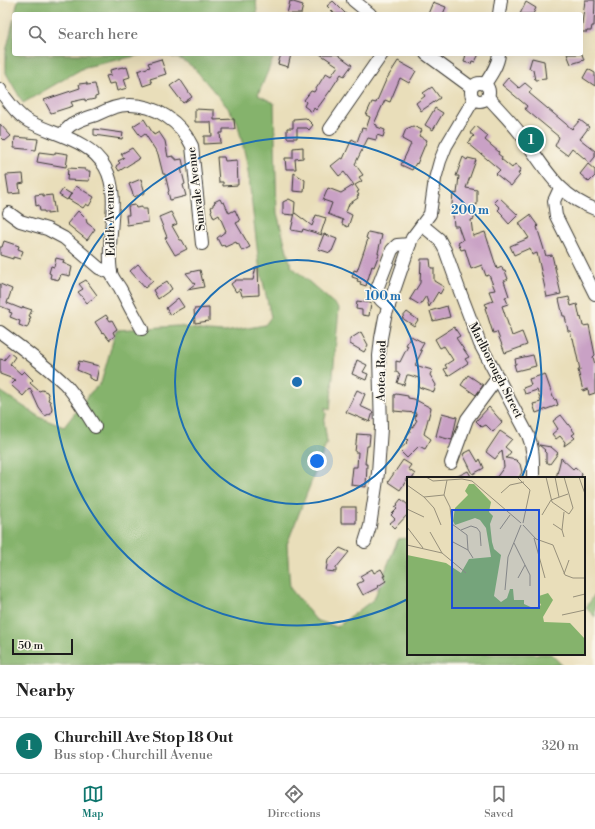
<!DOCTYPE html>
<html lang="en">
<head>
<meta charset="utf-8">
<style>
  :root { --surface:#fff; --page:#f6f6f6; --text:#222; --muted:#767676; --line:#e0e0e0; --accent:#0f766e }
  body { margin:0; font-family:"Libre Bodoni",serif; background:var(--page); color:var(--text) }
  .scale { position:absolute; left:12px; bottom:10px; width:61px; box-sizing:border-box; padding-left:4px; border:2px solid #1c1c1c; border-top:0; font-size:11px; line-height:14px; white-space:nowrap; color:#1c1c1c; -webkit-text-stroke:3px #fbf7ec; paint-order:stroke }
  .you { position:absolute; left:317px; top:461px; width:14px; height:14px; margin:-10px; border:3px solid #fff; border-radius:50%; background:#1a73e8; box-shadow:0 0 0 6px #1a73e833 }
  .badge { display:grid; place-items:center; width:26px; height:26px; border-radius:50%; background:var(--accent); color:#fff; font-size:13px; font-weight:700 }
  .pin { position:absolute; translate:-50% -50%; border:2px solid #fff; box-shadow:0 1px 4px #0006 }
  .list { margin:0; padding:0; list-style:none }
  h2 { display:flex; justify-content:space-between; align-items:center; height:52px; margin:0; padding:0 16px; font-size:17px }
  h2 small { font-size:13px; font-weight:400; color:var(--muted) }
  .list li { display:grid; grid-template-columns:26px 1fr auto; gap:12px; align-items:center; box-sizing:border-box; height:56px; padding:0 16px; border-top:1px solid var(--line) }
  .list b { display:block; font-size:15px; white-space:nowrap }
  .list p { margin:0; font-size:13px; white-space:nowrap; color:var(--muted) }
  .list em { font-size:13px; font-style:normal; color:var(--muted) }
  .icon { flex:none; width:22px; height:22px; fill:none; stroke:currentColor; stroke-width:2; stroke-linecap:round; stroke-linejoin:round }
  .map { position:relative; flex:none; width:595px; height:665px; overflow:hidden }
  .search { position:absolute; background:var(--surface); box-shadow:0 4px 16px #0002; left:12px; right:12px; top:12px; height:44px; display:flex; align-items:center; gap:10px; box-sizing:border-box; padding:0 14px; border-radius:4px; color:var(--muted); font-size:15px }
  .sheet { height:108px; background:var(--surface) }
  nav { display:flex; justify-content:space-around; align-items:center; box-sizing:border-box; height:56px; border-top:1px solid var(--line); background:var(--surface); font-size:11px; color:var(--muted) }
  nav a { display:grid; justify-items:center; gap:2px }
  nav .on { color:var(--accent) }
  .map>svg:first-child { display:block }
  .forest { fill:#85b36c; stroke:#506844 }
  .building { fill:#c9a1c5 }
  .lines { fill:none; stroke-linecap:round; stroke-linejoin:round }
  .minor-casing { stroke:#3b3934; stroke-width:14 }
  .minor { stroke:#fff; stroke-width:12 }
  .ring { fill:none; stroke:#1f6fb2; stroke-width:2 }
  .labels { text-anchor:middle; stroke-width:3; stroke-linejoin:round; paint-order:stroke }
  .street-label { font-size:12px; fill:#1c1c1c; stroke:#fbf7ec }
  .inset-road { fill:none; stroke:#97907b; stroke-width:1 }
  .view { fill:#1d4ed8; fill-opacity:0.15; stroke:#1d4ed8; stroke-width:2 }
  .inset-edge { fill:none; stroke:#1c1c1c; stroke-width:2 }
  .centre { fill:#1f6fb2; stroke:#fbf7ec; stroke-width:2 }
  .ring-label { font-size:12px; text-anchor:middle; font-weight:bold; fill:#1f6fb2; stroke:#fbf7ec; stroke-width:3; stroke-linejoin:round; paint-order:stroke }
</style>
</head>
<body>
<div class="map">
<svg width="595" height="665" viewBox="0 0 595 665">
  <rect width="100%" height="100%" fill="#fbf7ec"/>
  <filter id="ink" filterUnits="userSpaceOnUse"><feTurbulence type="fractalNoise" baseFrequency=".025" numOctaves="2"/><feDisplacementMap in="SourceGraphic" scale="8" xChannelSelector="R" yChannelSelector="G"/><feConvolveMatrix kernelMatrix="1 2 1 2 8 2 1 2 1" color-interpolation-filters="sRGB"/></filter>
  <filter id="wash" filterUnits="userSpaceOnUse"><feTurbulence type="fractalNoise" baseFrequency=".012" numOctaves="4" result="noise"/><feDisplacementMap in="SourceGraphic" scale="16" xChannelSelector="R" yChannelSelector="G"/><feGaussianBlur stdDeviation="0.9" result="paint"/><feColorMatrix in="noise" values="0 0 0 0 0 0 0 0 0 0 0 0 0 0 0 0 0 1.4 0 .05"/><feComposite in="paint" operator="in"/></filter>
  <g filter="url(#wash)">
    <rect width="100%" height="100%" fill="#e9deba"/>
    <!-- forest -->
    <g class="forest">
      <polygon points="18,0 256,0 257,13 258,14 15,14"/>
      <polygon points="14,18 14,54 145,54 85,67 23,103 6,73 6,52"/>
      <polygon points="163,54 275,54 258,95 274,103 277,213 291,266 339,308 330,410 325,407 326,415 324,421 327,442 287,544 290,588 316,620 337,627 374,599 398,539 408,538 408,654 551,654 562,665 0,665 0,391 41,418 64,427 91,392 101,383 116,330 178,326 207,331 225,332 265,325 271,317 259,264 247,163 237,121 228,108 194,68 183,60"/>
      <polygon points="595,594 595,617 586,608"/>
    </g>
    <g id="blocks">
      <!-- building -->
      <g class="building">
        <polygon points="585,0 595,0 594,26 592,26 591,31 587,31 587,32 581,32"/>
        <polygon points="290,1 303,5 301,14 287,14"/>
        <polygon points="333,1 346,14 335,14 327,6"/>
        <polygon points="433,2 446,7 443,14 428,14"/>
        <polygon points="526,2 536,8 533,14 520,14"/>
        <polygon points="281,54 291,54 288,67 278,64"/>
        <polygon points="320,54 337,54 352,65 344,76 341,74 330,91 316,110 314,108 312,112 304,106 306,102 304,100 311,91 314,92 326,73 331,76 338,66"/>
        <polygon points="466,54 479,54 475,62 472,61 471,64 464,62"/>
        <polygon points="567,54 582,54 584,60 571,64"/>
        <polygon points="532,58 544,61 546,79 535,80 533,70 529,68"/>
        <polygon points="161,59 166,74 150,79 152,83 143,86 138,71 150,67 148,63"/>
        <polygon points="398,61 416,71 409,83 400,78 390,102 385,100 374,124 377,125 377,127 385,130 383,137 377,135 376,140 368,138 355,164 363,175 359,177 362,181 355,185 359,191 357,192 359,195 357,196 358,198 349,204 346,212 352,215 348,227 342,224 343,220 328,214 332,203 323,200 328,188 341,193 354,185 344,172 339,176 331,166 341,158 343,159 352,139 357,142 362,128 366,129 370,117 366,115 372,102 376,103 386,80"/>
        <polygon points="123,67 123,68 127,67 130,77 124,79 127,88 117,91 115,83 109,84 106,76 111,75 110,70"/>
        <polygon points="588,69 595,73 595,86 583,78"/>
        <polygon points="508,78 519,88 525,83 532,89 529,93 572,129 580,120 589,127 580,139 595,151 595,157 590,163 572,148 567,155 555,146 559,137 525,109 527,106 502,85"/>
        <polygon points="180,79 192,97 183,103 170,86"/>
        <polygon points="87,83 87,85 95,84 98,96 95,97 95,99 85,101 85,99 71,102 73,106 51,113 44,100 80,88 79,84"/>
        <polygon points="432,87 440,98 421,111 416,103 425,96 423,93"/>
        <polygon points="435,108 443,113 433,130 425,125"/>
        <polygon points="195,109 214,110 214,120 234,119 235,129 223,129 223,133 220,133 221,143 204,144 204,136 212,136 211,122 195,122"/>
        <polygon points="306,118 313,125 309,130 307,128 297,128 297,138 287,138 287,128 293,128 293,119"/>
        <polygon points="144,119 154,135 159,132 165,141 168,157 173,156 173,158 176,158 176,160 182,159 184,168 181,168 185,184 183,185 186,196 170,200 168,192 169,191 165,174 163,174 158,154 145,134 141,137 133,126"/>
        <polygon points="0,124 11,136 5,141 0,136"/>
        <polygon points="413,126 422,130 419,136 427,140 417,164 416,163 412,170 401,165 411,144 402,139 406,129"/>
        <polygon points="476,126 488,136 485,140 499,152 498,154 502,157 501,159 512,168 515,164 521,169 518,174 520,175 511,186 496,174 500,170 468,143 474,136 470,133"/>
        <polygon points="94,129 123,133 122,139 94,135"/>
        <polygon points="15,137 38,139 36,150 14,148"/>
        <polygon points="303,147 303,158 295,159 296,169 286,169 285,158 293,158 293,148"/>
        <polygon points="132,148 140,158 119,171 116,166 120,163 118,161 124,158 121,154"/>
        <polygon points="39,152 55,154 55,152 68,154 66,167 37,162"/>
        <polygon points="217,157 224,157 225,161 237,160 238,185 223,186 223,182 219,182"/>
        <polygon points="463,157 467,160 468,158 476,160 466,188 477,190 477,205 472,205 474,219 471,220 473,236 485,232 497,269 502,267 503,271 505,271 508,279 504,281 509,296 505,297 508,304 502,306 512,336 522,332 527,345 505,353 497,332 493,333 485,308 487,307 485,304 493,301 489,291 495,290 489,275 486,276 482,265 471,269 465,249 461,250 458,243 463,240 458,226 454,226 452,204 453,193 457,194 459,176 456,176"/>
        <polygon points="588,164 595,170 595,176 589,182 580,174"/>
        <polygon points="68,168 85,169 85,171 90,171 89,181 67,180"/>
        <polygon points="294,173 305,180 304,192 293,191"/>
        <polygon points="23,174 24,183 19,184 20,193 9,194 6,175"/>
        <polygon points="141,179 145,193 134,197 129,184"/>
        <polygon points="76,186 94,197 89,206 86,204 83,208 68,199"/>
        <polygon points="63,189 71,194 67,200 59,195"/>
        <polygon points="43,194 43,196 52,195 55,213 47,214 47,212 44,212 44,211 40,211 39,205 36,206 35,195"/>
        <polygon points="499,197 518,215 509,224 502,216 503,215 498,210 500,208 494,202"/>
        <polygon points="220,199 222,203 224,202 229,213 235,210 240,221 236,223 250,247 242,251 238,243 237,244 236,242 225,247 224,245 221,246 217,238 226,231 219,215 214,218 211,211 212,210 211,207 213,206 213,204 215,203 214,202"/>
        <polygon points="289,199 295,202 294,215 283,214 283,202"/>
        <polygon points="135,205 136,208 142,207 142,209 147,209 148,222 127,225 126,215 129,215 128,206"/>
        <polygon points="78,211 86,219 87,223 95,229 87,240 67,224"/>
        <polygon points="171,212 177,224 172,226 180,240 182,240 187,249 175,255 165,238 167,237 159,217"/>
        <polygon points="295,213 312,226 316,215 326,218 321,233 322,235 303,229 302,232 291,230"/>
        <polygon points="530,215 538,226 537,227 546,256 552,255 561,294 547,297 537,253 532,255 530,248 514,255 510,246 529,238 519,223"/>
        <polygon points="368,232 382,235 378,253 379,254 374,267 372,266 366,286 360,284 361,282 357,281 358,279 352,277 354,270 357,271 368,239 366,238"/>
        <polygon points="324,234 337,239 332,251 331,251 330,253 318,249"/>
        <polygon points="4,241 19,246 18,249 23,251 20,259 13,257 13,259 0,255 0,247 2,247"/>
        <polygon points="56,258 64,260 63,263 72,267 70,276 61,274 59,280 50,278 51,274 49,273 51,266 54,267"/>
        <polygon points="421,259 430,259 431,268 434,268 434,281 444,287 440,294 438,292 429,307 426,296 420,305 410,299 420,283"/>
        <polygon points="138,264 153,281 145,288 130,271"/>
        <polygon points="256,267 258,267 259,295 242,296 240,289 236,292 231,284 236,280 253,280"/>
        <polygon points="200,270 204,287 187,290 195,284 186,273"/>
        <polygon points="86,280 97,295 87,303 78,292 83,289 79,284"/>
        <polygon points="167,281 172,289 158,299 153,290"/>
        <polygon points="0,284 12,289 7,303 22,309 23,307 32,310 29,316 31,317 29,320 30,321 27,328 19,325 20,321 10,317 12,313 9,312 10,310 0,306"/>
        <polygon points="569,297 571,306 577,304 580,318 581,317 583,326 589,325 595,355 593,357 595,364 595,393 589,395 588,389 583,391 578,370 580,370 573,338 572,338 570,331 568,331 565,316 563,316 559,299"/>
        <polygon points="178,298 184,307 170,315 166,308"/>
        <polygon points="357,301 371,303 369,316 362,315 362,310 356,309"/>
        <polygon points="447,306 450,317 433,321 430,311"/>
        <polygon points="209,308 209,321 195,323 194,309"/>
        <polygon points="407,312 418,320 414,326 402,318"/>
        <polygon points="106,315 110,321 112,320 117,329 113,332 115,336 109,340 103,332 102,333 95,322"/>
        <polygon points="454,327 460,336 456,338 469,357 465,359 468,363 448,376 444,369 447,368 445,365 453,360 444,346 440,348 435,339"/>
        <polygon points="361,332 368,345 364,352 350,344 350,339"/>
        <polygon points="411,336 424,343 420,350 422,351 415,365 432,370 430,375 436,385 434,392 419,387 419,378 409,375 407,375 404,385 397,383 400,374 396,372 396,361 400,362 408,346 406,345"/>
        <polygon points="10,353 15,357 10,364 21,374 24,371 33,380 30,383 39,391 42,390 47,392 49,397 48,400 50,401 52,408 51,413 45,416 39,408 30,388 23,396 11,385 16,380 0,374 0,359 4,360"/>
        <polygon points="533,355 536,366 516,371 514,364 516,364 515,359"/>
        <polygon points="357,360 367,365 363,372 368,374 366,380 352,374"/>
        <polygon points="79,361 99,366 96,381 89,378 89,375 77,370"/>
        <polygon points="545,374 554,400 556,399 558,405 536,413 533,404 541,402 537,390 525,394 523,388 531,385 529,379"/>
        <polygon points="468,375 483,385 476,395 461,385"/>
        <polygon points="357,390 365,394 360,406 373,412 370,422 346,412"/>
        <polygon points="396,394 408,396 408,398 414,399 431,408 424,434 431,439 425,449 419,446 407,458 399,450 407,443 406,442 408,440 406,438 417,420 415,419 416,413 394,411 394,395"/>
        <polygon points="489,407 502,422 493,432 486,425 482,427 476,421"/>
        <polygon points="442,413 457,417 452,440 436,436"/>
        <polygon points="561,415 575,433 572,435 575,438 564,446 565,442 560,436 556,439 552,434 558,429 553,421"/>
        <polygon points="500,431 512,439 505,447 511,452 506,458 516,460 520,464 522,472 519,478 496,478 504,467 502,450 495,459 486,452"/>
        <polygon points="357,434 370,435 369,446 367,446 365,464 367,464 366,487 351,485 353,467 357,467 358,452 355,452"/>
        <polygon points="539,445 551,447 558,453 550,464 546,462 546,453 544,451 545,450"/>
        <polygon points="471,450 478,462 480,459 484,468 473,474 463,454"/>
        <polygon points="561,458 573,469 575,467 582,473 581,478 556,478"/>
        <polygon points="403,460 411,465 408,469 415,474 413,478 408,478 400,490 388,482"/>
        <polygon points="468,471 472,478 454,478"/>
        <polygon points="401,499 408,505 408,514 395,528 390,523 395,519 391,515 397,509 395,507 398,505 397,504"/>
        <rect x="341" y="507" width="15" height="16"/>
        <polygon points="340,548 349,552 336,568 336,572 326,571 328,560"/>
        <polygon points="372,569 374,573 381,569 385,576 383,576 386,581 378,586 379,587 363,595 357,584 363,581 360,576"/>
      </g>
    </g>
  </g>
  <g filter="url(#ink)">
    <use href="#blocks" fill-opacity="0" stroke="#3b3934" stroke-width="1"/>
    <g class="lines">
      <!-- minor casing -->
      <g class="minor-casing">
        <g id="minor">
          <polyline points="353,0 370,14"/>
          <polyline points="499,14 501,0"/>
          <polyline points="426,54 471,87"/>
          <circle cx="480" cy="92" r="9"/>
          <path d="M 485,84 C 491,75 498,65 499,54"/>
          <path d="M 0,89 L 1,92 C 9,102 16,114 28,121 C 53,135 89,139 105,167 C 122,197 105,239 111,272 C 112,278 117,283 120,288 C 127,302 134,315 142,329"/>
          <path d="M 488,97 C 499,110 512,122 522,136 C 544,166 558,196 595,209"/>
          <polyline points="330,129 382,54"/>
          <path d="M 62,134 C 65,131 69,126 73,124 C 80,120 89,117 96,115 C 106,110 117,105 128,105 C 155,104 181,122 192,146 L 202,244"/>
          <polyline points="560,188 554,201 556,216 595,294"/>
          <polyline points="9,213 20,221 47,229 64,238 99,268 111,273"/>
          <path d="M 422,225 L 439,239 L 445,250 L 459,289 L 480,344 L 528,435 C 534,449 533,463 533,478"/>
          <path d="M 389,306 C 382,302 377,298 377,289 L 392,250 L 397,245 L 410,244"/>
          <path d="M 0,332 C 22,348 45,365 65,384 C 77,397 86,413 95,427"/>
          <polyline points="451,463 467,419 498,377"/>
          <polyline points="365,542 370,526 378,473 381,428 379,356 381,338 385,317 412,238 430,214 435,179 440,161 446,146 474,99"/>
        </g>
      </g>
      <!-- minor -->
      <use href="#minor" class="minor"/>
    </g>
  </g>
  <!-- distance rings -->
  <g class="ring">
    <circle cx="297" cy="382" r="122"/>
    <path d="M408 599A244 244 0 1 1 522 477"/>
  </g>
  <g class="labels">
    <!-- street labels -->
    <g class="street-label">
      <text transform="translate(196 189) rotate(-97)" y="4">Sunvale Avenue</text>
      <text transform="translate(110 220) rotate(-91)" y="4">Edith Avenue</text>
      <text transform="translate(496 370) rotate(63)" y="4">Marlborough Street</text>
      <text transform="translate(381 371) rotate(-89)" y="4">Aotea Road</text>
    </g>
  </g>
  <!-- overview -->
  <g transform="translate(407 477)">
    <rect width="178" height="178" fill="#e9deba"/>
    <path d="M 62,7 L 67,7 L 84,25 L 82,35 L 86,39 L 83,47 L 85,65 L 87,72 L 94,78 L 87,119 L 94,125 L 100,121 L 103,112 L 106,112 L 107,123 L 117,123 L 117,127 L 128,132 L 134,128 L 131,122 L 132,119 L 141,116 L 146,123 L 136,140 L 137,145 L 163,146 L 178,162 L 178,178 L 0,178 L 0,78 L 39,86 L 54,96 L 62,82 L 84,80 L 79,51 L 73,43 L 68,41 L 48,48 L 46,44 L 48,31 L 61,18 L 58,14 Z" fill="#85b36c"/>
    <path class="inset-road" d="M 19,0 L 26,4 L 55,2 L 65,4 L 114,46M 110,0 L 123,13 L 116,46M 139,0 L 145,25 L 162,37 L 166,31 L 157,0M 148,0 L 152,20M 172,0 L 178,17M 40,3 L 37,18 L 43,30 L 45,47 L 60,58 L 61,73 L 66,81M 0,8 L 17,20 L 37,18M 94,16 L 103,8 L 117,5M 17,20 L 27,31 L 34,48M 0,32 L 17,40M 135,38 L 144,23 L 161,17M 146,47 L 155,53 L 157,60M 116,48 L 129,62 L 146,68 L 158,98 L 166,101 L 178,101M 0,50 L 16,71M 93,52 L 103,38M 54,53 L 64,49 L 70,51 L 73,55 L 74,69M 155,53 L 157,35M 23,55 L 35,76M 127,61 L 138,101M 46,65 L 61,73M 107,66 L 123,98 L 123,109M 0,68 L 35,76 L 59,96M 157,97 L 162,83M 111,101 L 118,88M 98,113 L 101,80 L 114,48M 166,120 L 178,117M 155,138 L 178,133"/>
    <path class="view" d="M 45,33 L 132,33 L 132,131 L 45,131 Z"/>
    <rect width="178" height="178" class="inset-edge"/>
  </g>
  <circle cx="297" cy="382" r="6" class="centre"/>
  <g class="ring-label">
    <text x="470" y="214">200 m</text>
    <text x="383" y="300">100 m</text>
  </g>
</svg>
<div class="scale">50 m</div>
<div class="you"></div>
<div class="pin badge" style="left:531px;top:140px">1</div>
<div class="search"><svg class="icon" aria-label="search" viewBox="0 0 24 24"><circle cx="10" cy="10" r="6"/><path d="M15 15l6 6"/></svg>Search here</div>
</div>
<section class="sheet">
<h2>Nearby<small></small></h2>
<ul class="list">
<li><span class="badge">1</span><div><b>Churchill Ave Stop 18 Out</b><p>Bus stop · Churchill Avenue</p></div><em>320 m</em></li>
</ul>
</section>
<nav>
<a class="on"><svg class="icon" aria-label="map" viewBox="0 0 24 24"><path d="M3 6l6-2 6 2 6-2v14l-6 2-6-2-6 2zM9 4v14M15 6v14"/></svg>Map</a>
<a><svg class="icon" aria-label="directions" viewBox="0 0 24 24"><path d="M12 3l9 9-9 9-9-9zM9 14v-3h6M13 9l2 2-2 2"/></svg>Directions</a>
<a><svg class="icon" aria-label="saved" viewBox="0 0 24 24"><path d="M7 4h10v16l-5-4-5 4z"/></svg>Saved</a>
</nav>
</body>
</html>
